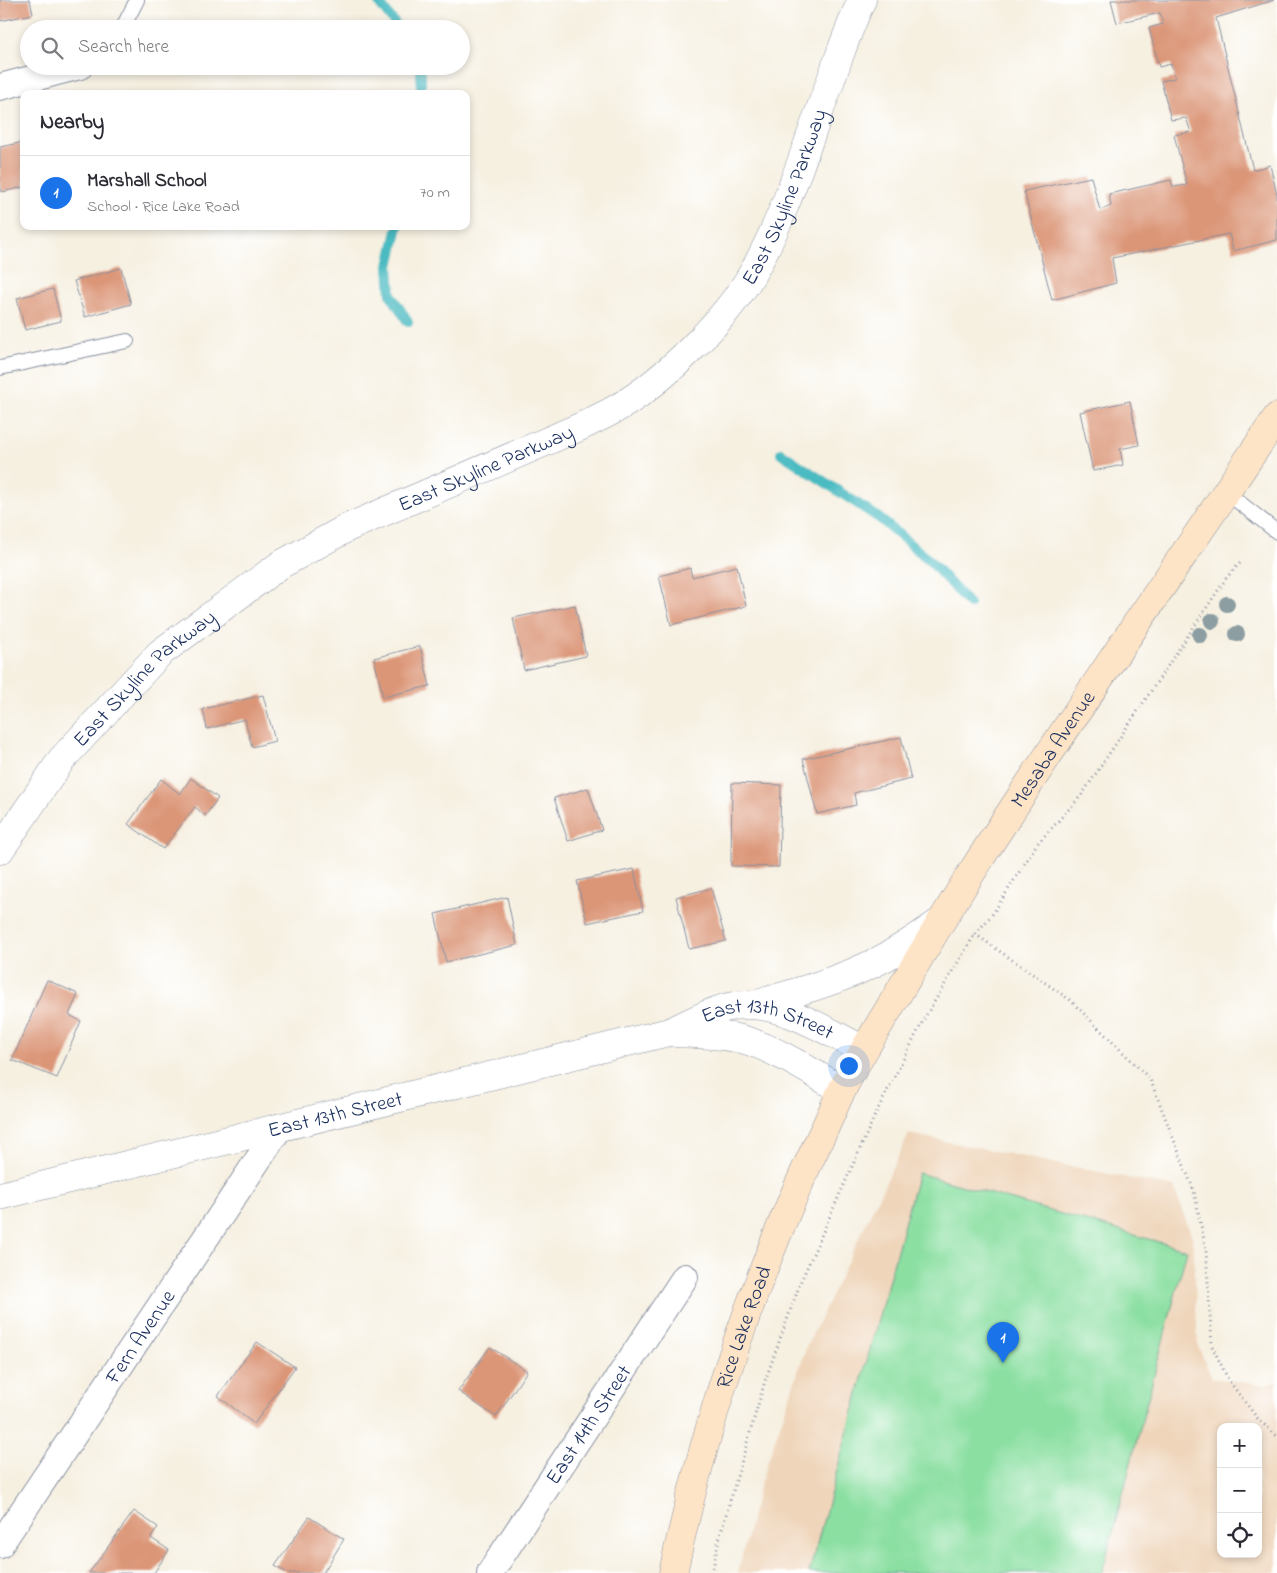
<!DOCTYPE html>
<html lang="en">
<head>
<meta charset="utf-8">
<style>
  :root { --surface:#fff; --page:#f2f2f3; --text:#2b2b33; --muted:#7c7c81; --line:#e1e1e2; --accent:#1a73e8 }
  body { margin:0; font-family:"Indie Flower",sans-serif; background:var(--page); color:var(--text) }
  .controls { position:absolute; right:15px; bottom:15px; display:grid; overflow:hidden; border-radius:10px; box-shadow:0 2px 8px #0003 }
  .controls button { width:45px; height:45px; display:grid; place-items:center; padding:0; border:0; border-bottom:1px solid var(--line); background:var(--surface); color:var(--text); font:25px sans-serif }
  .you { position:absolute; left:848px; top:1065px; width:18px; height:18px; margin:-12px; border:4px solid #fff; border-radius:50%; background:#1a73e8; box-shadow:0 0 0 8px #1a73e833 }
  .badge { display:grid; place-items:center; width:32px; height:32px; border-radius:50%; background:var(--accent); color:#fff; font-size:16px; font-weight:700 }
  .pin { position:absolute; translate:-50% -41px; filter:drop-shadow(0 1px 2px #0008) }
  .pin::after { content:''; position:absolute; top:26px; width:18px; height:15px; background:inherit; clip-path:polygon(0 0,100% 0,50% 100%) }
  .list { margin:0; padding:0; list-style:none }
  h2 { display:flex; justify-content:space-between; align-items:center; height:65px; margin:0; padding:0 20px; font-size:21px }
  h2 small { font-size:16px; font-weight:400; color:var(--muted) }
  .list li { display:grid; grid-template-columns:32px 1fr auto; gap:15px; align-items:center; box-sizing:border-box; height:75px; padding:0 20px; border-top:1px solid var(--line) }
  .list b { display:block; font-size:19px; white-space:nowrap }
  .list p { margin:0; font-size:16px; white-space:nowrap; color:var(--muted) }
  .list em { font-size:16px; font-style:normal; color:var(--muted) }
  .icon { flex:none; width:28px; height:28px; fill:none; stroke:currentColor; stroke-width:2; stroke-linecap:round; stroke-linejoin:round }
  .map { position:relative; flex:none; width:1277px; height:1573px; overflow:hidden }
  .search { position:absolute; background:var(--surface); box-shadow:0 2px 8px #0003; left:20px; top:20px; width:450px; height:55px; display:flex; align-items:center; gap:12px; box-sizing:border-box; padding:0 18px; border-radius:28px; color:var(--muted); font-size:19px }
  .panel { position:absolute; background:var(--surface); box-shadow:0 2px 8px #0003; left:20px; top:90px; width:450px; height:140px; border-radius:10px }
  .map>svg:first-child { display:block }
  .built { fill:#efd6bb; fill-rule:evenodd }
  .green { fill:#8adfa1; stroke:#528780 }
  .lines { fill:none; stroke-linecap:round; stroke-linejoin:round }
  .stream { stroke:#4cbbc2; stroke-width:10 }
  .building { fill:#db9678 }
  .service-casing { stroke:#8890a0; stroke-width:16 }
  .minor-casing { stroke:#8890a0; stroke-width:28 }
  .tertiary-casing { stroke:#8890a0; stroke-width:29 }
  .secondary-casing { stroke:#8890a0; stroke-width:29 }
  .path { stroke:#8890a0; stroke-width:3; stroke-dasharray:1 4; stroke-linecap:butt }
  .service { stroke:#fff; stroke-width:14 }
  .minor { stroke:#fff; stroke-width:26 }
  .tertiary { stroke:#fff; stroke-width:28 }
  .secondary { stroke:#fee4c6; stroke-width:28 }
  .tree { fill:#8d9ea2 }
  .labels { text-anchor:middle; stroke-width:4; stroke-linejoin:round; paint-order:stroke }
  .street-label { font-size:21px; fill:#1b2f5e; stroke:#fff }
</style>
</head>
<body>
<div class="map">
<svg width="1277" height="1573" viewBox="0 0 1277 1573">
  <rect width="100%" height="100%" fill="#fff"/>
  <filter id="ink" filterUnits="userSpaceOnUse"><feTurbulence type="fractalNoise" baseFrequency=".02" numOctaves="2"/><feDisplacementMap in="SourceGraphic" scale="10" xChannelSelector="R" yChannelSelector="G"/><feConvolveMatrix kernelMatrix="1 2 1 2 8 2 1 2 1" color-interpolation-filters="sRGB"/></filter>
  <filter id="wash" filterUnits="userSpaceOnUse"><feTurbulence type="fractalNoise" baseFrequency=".0096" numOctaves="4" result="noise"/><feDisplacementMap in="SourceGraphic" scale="20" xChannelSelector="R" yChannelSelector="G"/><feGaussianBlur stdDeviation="1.12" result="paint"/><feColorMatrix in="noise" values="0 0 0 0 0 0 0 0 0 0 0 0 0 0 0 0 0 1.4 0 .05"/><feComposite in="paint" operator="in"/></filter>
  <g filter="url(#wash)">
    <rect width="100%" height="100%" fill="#f6f0e1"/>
    <!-- built -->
    <path class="built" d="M 909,1134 L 1174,1187 L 1193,1240 L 1198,1346 L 1212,1378 L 1266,1385 L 1277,1382 L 1277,1573 L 738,1573 L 759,1487 L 806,1348 ZM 1221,1427 L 1258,1427 L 1258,1554 L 1221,1554 Z"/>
    <!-- green -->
    <polygon class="green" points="918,1173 1187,1250 1102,1573 809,1573"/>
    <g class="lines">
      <!-- stream -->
      <g class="stream">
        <polyline points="377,0 399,29"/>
        <polyline points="421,94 421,66"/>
        <polyline points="398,226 389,266 391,295 408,322"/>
        <polyline points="781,453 879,518 929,560 969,604"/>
      </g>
    </g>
    <g id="blocks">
      <!-- building -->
      <g class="building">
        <polygon points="0,0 30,0 33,14 0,21"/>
        <polygon points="1111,0 1274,0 1216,18 1253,170 1270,165 1277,195 1277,240 1233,251 1229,234 1112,258 1116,283 1052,300 1024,191 1091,177 1100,210 1111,206 1109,194 1171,180 1173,187 1187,185 1174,135 1191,132 1186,118 1171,120 1161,81 1175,78 1171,64 1159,67 1149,28 1163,24 1160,13 1117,23"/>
        <polygon points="24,142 24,187 2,192 0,185 0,147"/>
        <polygon points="121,268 131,304 85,317 74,281"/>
        <polygon points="53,289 61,321 25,330 17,298"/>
        <polygon points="1130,401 1139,445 1120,449 1123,465 1093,471 1080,412"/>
        <polygon points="737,566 746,606 671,625 659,576 690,568 692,577"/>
        <polygon points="575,605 586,656 524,670 513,618"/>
        <polygon points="420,646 430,686 383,697 374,658"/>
        <polygon points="263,695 275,741 252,747 245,719 207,729 203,709"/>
        <polygon points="901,737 911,779 854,793 856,805 817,814 803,759"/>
        <polygon points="191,778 218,798 205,816 195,807 163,849 128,824 161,779 180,794"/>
        <polygon points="732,783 781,785 779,867 731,866"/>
        <polygon points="588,788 602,830 568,841 554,798"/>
        <polygon points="634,869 643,911 587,923 577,881"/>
        <polygon points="711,888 726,941 689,949 676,897"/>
        <polygon points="507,897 517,945 446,962 435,914"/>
        <polygon points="47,980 78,994 69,1015 81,1021 57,1078 12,1060"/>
        <polygon points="257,1342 295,1367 254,1424 218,1396"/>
        <polygon points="490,1347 527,1371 496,1417 458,1391"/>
        <polygon points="134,1511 158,1527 151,1538 169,1550 154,1573 89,1573"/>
        <polygon points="309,1517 344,1539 323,1573 287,1573 275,1566"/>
      </g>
    </g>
  </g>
  <g filter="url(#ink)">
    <use href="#blocks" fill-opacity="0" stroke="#8890a0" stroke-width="1"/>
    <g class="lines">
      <!-- service casing -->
      <g class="service-casing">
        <g id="service">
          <polyline points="122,29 137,0"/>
          <polyline points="0,368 127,341"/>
          <polyline points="1226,492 1277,532"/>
        </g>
      </g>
      <!-- minor casing -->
      <g class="minor-casing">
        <g id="minor">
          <polyline points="0,87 80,66"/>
          <path id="s1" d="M 0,1545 L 280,1127"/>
          <path id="s2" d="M 490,1573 L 685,1277"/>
        </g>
      </g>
      <!-- tertiary casing -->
      <g class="tertiary-casing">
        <g id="tertiary">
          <path id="s3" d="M 0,850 L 62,759 L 160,653 L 280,565 L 347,528 L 582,426 C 594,420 607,414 619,407 C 664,381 726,319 752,274 C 784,218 803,155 825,96 C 837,64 847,31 862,0"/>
          <path d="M 754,1005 C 796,992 839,981 878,961 C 900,950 920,936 940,922"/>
          <path d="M 676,1033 C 699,1034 723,1034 745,1040 C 780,1051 811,1072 842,1090"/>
          <path id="s4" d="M 0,1196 L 669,1032 C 688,1024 713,1009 734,1006 C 778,999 826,1031 864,1050"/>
        </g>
      </g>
      <!-- secondary casing -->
      <g class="secondary-casing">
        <g id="secondary">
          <path id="s5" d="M 673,1573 C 705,1423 755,1275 821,1136 C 829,1120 835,1104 843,1088 C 859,1057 878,1027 896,997 C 922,953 948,910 975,867 C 1072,715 1176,567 1277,417"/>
        </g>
      </g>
      <!-- path -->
      <g class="path">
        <polyline points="975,934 1070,1000 1150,1079 1194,1191 1206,1250 1212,1346 1229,1381 1258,1419 1277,1436"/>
        <polyline points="712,1573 719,1539 765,1381 801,1281 876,1113 924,1019 975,934 992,915 1037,844 1081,796 1227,577 1242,561"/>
      </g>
      <!-- service -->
      <use href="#service" class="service"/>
      <!-- minor -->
      <use href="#minor" class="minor"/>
      <!-- tertiary -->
      <use href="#tertiary" class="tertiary"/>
      <!-- secondary -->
      <use href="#secondary" class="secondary"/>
    </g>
    <!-- trees -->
    <g class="tree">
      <circle cx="1227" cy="604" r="8"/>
      <circle cx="1212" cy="621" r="8"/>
      <circle cx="1237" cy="634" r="8"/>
      <circle cx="1200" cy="635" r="8"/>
    </g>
  </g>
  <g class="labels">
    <!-- street labels -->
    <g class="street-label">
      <text dy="7" stroke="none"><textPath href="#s3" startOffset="1051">East Skyline Parkway</textPath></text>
      <text dy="7" stroke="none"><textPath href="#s3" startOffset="631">East Skyline Parkway</textPath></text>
      <text dy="7" stroke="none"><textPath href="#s3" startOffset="226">East Skyline Parkway</textPath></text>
      <text dy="7" stroke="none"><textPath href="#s5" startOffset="914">Mesaba Avenue</textPath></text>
      <text dy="7" stroke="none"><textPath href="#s4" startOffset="794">East 13th Street</textPath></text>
      <text dy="7" stroke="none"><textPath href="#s4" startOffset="345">East 13th Street</textPath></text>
      <text dy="7" stroke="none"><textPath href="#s5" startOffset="256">Rice Lake Road</textPath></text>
      <text dy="7" stroke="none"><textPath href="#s1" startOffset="251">Fern Avenue</textPath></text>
      <text dy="7" stroke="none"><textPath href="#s2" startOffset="178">East 14th Street</textPath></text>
    </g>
  </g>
</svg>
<div class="controls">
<button>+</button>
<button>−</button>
<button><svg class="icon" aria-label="locate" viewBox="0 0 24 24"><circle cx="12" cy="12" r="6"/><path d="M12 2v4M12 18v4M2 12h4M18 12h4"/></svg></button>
</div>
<div class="you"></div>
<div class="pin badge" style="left:1003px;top:1363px">1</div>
<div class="search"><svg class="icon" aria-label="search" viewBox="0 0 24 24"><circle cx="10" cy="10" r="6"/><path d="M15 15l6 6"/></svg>Search here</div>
<section class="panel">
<h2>Nearby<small></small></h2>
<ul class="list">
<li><span class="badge">1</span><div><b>Marshall School</b><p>School · Rice Lake Road</p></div><em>70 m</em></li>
</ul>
</section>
</div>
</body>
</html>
